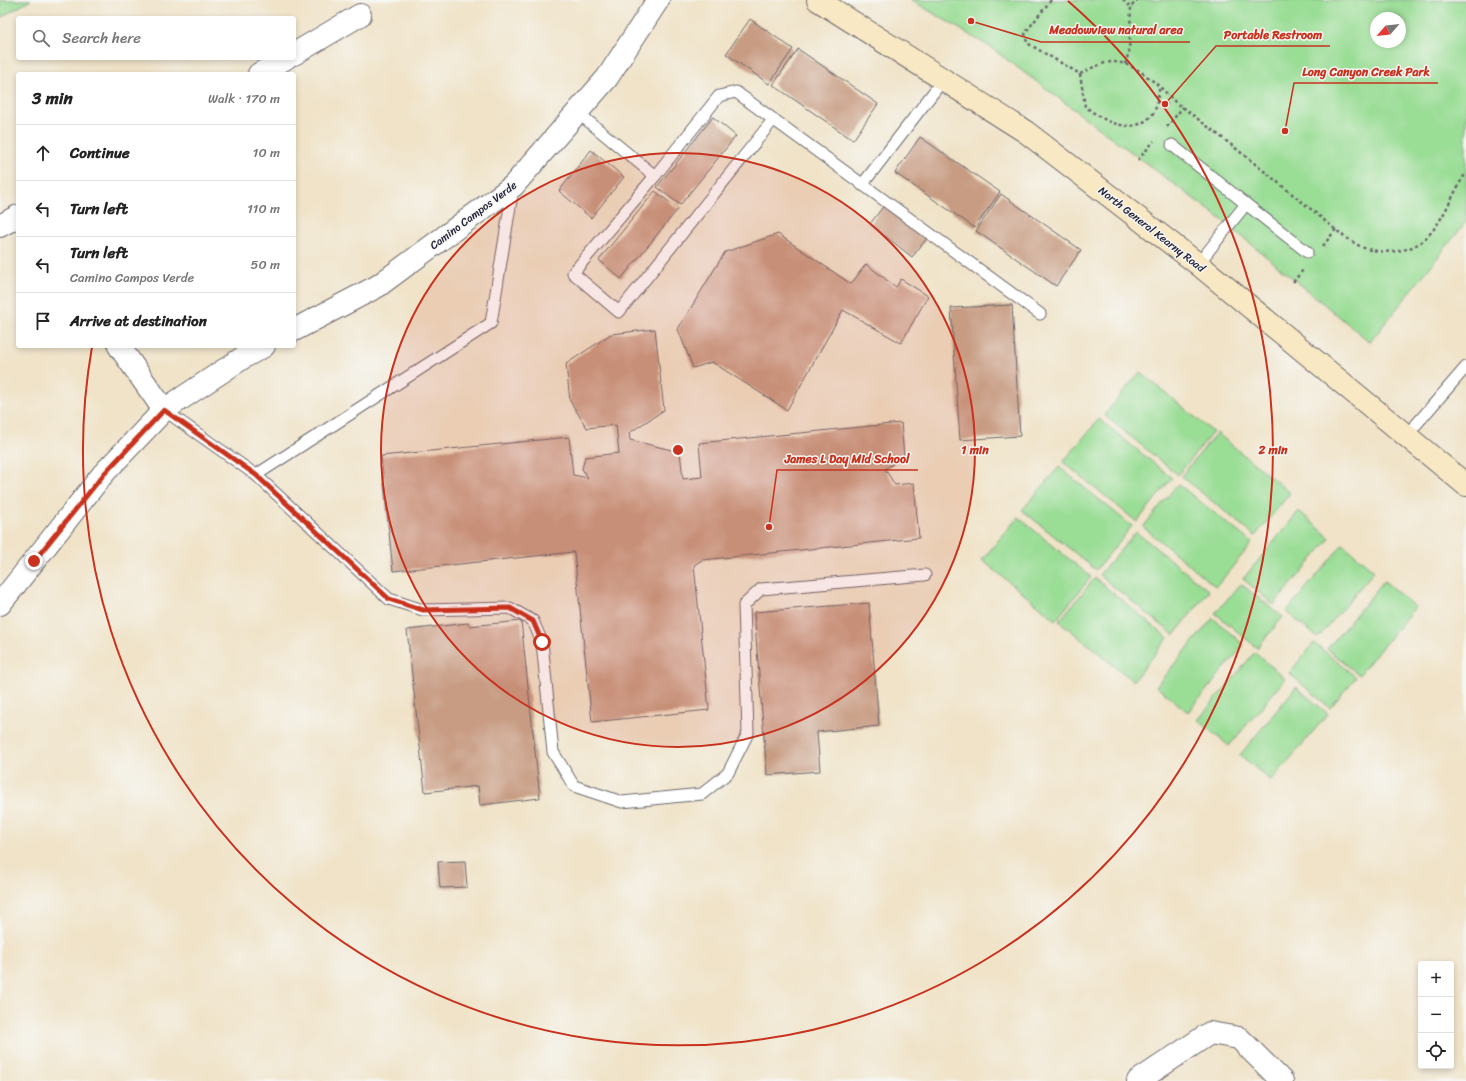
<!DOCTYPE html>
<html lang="en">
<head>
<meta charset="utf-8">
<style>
  :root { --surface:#fff; --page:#f6f6f6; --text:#222; --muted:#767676; --line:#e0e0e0 }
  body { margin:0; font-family:Sriracha,sans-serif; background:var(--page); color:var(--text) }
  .controls { position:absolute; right:12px; bottom:12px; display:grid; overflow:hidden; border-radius:4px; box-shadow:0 2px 6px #0003 }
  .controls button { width:36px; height:36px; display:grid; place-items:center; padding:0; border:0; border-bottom:1px solid var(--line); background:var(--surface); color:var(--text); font:20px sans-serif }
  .compass { position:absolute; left:1370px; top:12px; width:36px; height:36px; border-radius:50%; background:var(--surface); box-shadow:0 2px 6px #0003; rotate:243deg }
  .stop { position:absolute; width:12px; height:12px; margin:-9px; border:3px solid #c8321e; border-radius:50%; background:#fff }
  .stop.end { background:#c8321e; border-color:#fff; box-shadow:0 1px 4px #0008 }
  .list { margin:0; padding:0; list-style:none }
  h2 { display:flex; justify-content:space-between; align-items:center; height:52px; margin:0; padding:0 16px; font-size:17px }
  h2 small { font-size:13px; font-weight:400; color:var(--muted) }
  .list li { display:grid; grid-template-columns:26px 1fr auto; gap:12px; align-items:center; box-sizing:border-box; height:56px; padding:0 16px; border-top:1px solid var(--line) }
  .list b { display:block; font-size:15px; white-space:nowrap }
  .list p { margin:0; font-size:13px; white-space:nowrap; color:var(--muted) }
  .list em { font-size:13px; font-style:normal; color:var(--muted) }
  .icon { flex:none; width:22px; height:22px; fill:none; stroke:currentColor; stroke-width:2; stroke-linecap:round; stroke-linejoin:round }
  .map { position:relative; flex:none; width:1466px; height:1081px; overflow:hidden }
  .search { position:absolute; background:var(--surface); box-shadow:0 2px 6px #0003; left:16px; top:16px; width:280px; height:44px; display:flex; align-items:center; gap:10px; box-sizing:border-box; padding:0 14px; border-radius:4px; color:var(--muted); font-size:15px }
  .panel { position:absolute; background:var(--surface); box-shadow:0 2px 6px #0003; left:16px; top:72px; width:280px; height:276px; border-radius:4px }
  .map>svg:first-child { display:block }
  .green { fill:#9add95; stroke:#5e8068; fill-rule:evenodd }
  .building { fill:#c89c83 }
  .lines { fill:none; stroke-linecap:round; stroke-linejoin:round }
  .lane-casing { stroke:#6a666c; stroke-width:13 }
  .street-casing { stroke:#6a666c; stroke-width:24 }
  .secondary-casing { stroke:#6a666c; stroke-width:24 }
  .path { stroke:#6a666c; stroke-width:2.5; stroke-dasharray:3 3; stroke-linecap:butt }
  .lane { stroke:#fff; stroke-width:11 }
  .street { stroke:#fff; stroke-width:22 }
  .secondary { stroke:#f8e8c3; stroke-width:22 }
  .route { stroke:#c8321e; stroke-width:5 }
  .ring { fill:none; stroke:#c8321e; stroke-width:2 }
  .labels { text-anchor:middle; stroke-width:3; stroke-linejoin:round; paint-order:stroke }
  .street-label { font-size:11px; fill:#22223b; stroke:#f6f6f2 }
  .centre { fill:#c8321e; stroke:#f6f6f2; stroke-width:2 }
  .ring-label { font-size:12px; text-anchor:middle; font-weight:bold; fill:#c8321e; stroke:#f6f6f2; stroke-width:3; stroke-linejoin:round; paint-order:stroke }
  .leader { fill:none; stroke:#c8321e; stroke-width:1.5 }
  .callout-dot { fill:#c8321e; stroke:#f6f6f2; stroke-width:1.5 }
  .callout-label { font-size:12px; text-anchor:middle; font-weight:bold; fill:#c8321e; stroke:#f6f6f2; stroke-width:3; stroke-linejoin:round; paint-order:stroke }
</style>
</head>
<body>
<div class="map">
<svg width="1466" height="1081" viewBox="0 0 1466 1081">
  <rect width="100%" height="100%" fill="#f6f6f2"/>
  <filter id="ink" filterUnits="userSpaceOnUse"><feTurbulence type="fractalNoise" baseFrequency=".025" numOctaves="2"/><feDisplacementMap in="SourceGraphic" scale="8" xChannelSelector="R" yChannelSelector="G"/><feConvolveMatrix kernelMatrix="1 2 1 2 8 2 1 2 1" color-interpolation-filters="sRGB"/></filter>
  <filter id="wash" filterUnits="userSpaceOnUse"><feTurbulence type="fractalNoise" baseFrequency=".012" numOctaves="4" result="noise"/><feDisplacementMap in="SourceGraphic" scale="16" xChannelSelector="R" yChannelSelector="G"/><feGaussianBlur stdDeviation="0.9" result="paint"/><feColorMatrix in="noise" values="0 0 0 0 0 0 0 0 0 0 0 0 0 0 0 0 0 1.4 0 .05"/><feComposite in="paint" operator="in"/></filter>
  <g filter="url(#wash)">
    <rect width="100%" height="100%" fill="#f0e3c8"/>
    <!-- green -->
    <g class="green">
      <polygon points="0,0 31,0 0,18"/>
      <path d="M 911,0 L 1466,0 L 1466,222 L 1370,342 L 1217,216 L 990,47 ZM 1376,18 L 1400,18 L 1400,42 L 1376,42 Z"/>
      <polygon points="1140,372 1213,432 1178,475 1104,415"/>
      <polygon points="1099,419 1172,478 1137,522 1063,462"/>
      <polygon points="1217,433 1290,493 1255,536 1181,476"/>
      <polygon points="1059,467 1132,526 1096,570 1022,510"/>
      <polygon points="1178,484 1252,543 1216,587 1143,527"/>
      <polygon points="1299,511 1330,538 1274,605 1243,579"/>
      <polygon points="1018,517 1091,577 1056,620 982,560"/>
      <polygon points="1136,532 1209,591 1174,635 1099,575"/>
      <polygon points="1343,544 1374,571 1318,638 1286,612"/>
      <polygon points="1095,578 1168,638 1133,681 1059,621"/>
      <polygon points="1384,581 1415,607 1359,675 1327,649"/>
      <polygon points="1241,584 1283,617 1257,648 1215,613"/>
      <polygon points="1213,618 1244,645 1188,712 1156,686"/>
      <polygon points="1314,643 1356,677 1330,708 1289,673"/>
      <polygon points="1255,652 1285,679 1229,746 1198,720"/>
      <polygon points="1296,687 1328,714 1271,781 1240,755"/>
    </g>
    <g id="blocks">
      <!-- building -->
      <g class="building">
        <polygon points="750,19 793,49 769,84 726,54"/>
        <polygon points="798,49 878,104 853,140 773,85"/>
        <polygon points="1165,101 1168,104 1166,107 1162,105"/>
        <polygon points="713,117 736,136 680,205 657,187"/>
        <polygon points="920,137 1000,192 975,228 895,173"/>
        <polygon points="591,150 624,177 591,218 559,191"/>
        <polygon points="655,191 678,209 621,279 599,260"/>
        <polygon points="1001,194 1081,250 1056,286 976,231"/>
        <polygon points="885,204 928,237 912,257 870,224"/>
        <polygon points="778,234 851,284 866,264 896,287 901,279 928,296 901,343 843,310 787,410 712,362 693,368 678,329 725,252"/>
        <polygon points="1012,305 1020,436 960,440 951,308"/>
        <polygon points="655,329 664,410 629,433 630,440 680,452 683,479 702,477 699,443 901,423 904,457 885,469 895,485 914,483 919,538 702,560 694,565 709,710 592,722 574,552 393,571 381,456 569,437 573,475 588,478 582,469 585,457 619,453 616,425 587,428 570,401 566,364 611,334"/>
        <polygon points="869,603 879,726 817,732 820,771 767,775 754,612"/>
        <polygon points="521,621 540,798 480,805 478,786 425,792 407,630 468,623 469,626"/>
        <polygon points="465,861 467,887 440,888 438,862"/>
      </g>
    </g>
  </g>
  <g filter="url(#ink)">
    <use href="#blocks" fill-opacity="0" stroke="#6a666c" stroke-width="1"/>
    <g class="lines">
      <!-- lane casing -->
      <g class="lane-casing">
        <g id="lane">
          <polyline points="577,112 655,176 719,96 736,92 1040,314"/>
          <polyline points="1172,145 1246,204 1198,264"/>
          <polyline points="655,176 573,273 619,312 773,120"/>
          <polyline points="862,185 943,80"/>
          <polyline points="1246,204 1307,252"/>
          <polyline points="164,410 256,475 491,323 513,188"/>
          <polyline points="1407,435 1466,367"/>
          <polyline points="256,475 389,599 423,610 510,608 533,621 542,642 553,752 574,786 622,802 702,794 728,773 748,733 744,605 761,589 925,575"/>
        </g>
      </g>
      <!-- street casing -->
      <g class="street-casing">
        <g id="street">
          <polyline points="294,54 360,15"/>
          <polyline points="259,74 286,58"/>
          <polyline points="0,226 18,216"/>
          <polyline points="294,330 378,286 513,186 607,78 658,0"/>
          <polyline points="119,346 164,410"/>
          <polyline points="0,604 103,474 164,410 244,357 264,346"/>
          <polyline points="1138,1081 1210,1033 1239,1038 1282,1081"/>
        </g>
      </g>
      <!-- secondary casing -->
      <g class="secondary-casing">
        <polyline id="secondary" points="818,0 1026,132 1198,264 1466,485"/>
      </g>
      <!-- path -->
      <g class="path">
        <path d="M 1051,0 L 1025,33 L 1027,43 L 1080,74 C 1090,69 1104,61 1115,62 C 1136,63 1161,87 1174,101 C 1220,135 1264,171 1308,207 C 1324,219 1345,240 1364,248 C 1378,253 1398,253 1412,247 C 1440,235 1450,196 1466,173"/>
        <polyline points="1123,0 1131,7 1137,0"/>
        <polyline points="1125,64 1129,52 1131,7"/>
        <path d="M 1080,74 L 1085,106 C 1101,120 1132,137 1151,116 C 1158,109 1157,96 1160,87"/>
        <polyline points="1167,127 1183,107"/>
        <polyline points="1138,160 1154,141"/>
        <polyline points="1323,246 1336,229"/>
        <polyline points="1293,282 1303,270"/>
      </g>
      <!-- lane -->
      <use href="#lane" class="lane"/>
      <!-- street -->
      <use href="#street" class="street"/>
      <!-- secondary -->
      <use href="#secondary" class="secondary"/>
    </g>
  </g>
  <g class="lines" filter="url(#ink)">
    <!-- route -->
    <polyline class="route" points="34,561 104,474 164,410 256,475 389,599 423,610 510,608 533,621 542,642"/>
  </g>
  <!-- distance rings -->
  <circle cx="678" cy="450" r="297" fill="#c8321e" fill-opacity=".12"/>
  <g class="ring">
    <circle cx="678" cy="450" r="297"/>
    <path d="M1068 1A595 595 0 1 1 92 347"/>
  </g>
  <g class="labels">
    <!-- street labels -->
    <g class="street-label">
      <text transform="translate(473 215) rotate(-37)" y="4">Camino Campos Verde</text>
      <text transform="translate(1152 229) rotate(38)" y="4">North General Kearny Road</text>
    </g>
  </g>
  <circle cx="678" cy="450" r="6" class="centre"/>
  <g class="ring-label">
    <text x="975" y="454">1 min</text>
    <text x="1273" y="454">2 min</text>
  </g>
  <!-- callouts -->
  <path class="leader" d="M971 21L1041 42H1190M1165 104L1216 46H1330M1285 131L1294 83H1438M769 527L777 470H918"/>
  <g class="callout-dot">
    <circle cx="971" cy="21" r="4"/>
    <circle cx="1165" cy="104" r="4"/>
    <circle cx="1285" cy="131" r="4"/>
    <circle cx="769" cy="527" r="4"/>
  </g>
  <g class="callout-label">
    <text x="1116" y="34">Meadowview natural area</text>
    <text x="1273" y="39">Portable Restroom</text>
    <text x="1366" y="76">Long Canyon Creek Park</text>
    <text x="847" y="463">James L Day Mid School</text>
  </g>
</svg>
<div class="controls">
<button>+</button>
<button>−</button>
<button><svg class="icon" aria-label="locate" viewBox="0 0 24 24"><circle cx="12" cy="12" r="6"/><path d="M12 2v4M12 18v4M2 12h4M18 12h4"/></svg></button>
</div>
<svg class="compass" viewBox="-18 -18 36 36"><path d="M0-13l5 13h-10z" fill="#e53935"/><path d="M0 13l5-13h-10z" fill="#767676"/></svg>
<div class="stop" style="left:542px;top:642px"></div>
<div class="stop end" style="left:34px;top:561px"></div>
<div class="search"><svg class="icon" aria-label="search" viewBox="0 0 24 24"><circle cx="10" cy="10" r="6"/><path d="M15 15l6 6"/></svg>Search here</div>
<section class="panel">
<h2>3 min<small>Walk · 170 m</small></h2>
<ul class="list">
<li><svg class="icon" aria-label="ahead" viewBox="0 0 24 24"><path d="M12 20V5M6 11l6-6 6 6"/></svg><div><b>Continue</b></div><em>10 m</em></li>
<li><svg class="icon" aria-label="left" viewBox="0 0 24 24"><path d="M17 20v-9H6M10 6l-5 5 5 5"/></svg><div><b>Turn left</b></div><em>110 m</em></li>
<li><svg class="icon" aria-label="left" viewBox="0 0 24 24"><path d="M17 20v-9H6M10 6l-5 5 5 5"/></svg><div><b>Turn left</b><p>Camino Campos Verde</p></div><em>50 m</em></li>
<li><svg class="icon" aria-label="arrive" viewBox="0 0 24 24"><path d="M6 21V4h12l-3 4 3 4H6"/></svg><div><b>Arrive at destination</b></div></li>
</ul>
</section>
</div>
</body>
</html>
